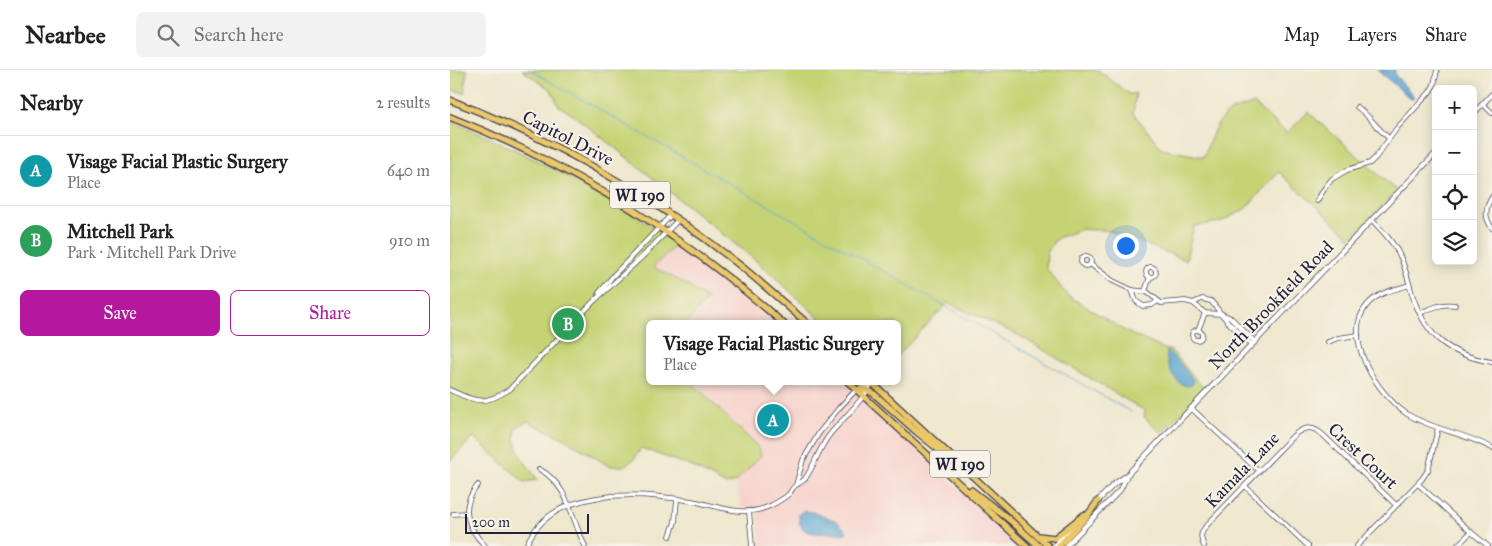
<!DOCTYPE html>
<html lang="en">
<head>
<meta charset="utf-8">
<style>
  :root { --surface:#fff; --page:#f2f2f2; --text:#202124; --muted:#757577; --line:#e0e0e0; --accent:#b5179e }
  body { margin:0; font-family:"IM FELL Great Primer",serif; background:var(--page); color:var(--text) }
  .controls { position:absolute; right:15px; top:15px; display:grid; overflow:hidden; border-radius:8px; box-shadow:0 2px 12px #0003 }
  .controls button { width:45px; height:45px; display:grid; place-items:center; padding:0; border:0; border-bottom:1px solid var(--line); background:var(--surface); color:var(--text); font:25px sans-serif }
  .scale { position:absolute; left:15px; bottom:12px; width:124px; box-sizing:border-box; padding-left:5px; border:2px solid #22223b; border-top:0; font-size:14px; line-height:18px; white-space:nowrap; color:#22223b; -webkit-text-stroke:4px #f7f3e8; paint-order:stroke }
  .you { position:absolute; left:675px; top:175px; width:18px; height:18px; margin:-12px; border:4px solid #fff; border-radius:50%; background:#1a73e8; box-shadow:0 0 0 8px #1a73e833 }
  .badge { display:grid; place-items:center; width:32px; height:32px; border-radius:50%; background:var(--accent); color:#fff; font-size:16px; font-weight:700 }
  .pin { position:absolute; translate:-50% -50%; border:2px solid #fff; box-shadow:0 1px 5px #0006 }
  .popup { position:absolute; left:196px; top:250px; width:255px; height:65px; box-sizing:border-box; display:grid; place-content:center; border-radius:8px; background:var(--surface); filter:drop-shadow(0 1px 4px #0005); font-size:16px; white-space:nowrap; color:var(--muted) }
  .popup b { font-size:19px; color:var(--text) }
  .popup::after { content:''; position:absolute; left:50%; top:100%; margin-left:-10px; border:10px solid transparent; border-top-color:var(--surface) }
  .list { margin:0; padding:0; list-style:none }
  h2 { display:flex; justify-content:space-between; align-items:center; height:65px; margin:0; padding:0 20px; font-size:21px }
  h2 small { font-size:16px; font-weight:400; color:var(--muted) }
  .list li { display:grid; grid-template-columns:32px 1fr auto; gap:15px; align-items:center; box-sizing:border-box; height:70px; padding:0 20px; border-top:1px solid var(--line) }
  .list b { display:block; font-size:19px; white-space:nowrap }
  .list p { margin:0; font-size:16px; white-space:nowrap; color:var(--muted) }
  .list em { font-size:16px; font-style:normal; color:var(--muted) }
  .actions { display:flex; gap:10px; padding:15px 20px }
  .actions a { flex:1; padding:11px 0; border:1px solid var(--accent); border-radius:8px; text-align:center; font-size:18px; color:var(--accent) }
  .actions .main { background:var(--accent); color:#fff }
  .icon { flex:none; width:28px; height:28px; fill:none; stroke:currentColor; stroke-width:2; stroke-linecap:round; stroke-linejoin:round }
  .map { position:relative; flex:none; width:1042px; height:476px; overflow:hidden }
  header { display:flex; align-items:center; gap:30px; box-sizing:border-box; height:70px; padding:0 25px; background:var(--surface); border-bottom:1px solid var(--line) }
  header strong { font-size:24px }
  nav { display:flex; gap:28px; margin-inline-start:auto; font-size:18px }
  .search { width:350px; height:45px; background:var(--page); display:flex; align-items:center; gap:12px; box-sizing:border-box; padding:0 18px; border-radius:8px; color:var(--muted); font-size:19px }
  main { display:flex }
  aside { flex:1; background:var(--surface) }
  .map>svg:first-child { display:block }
  .built { fill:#f7d0ca }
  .green { fill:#c6d374; stroke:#747a58 }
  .water { fill:#57a3d0; stroke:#3c6286 }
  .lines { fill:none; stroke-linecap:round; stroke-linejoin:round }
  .stream { stroke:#57a3d0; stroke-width:1 }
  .minor-casing { stroke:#414051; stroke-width:5.5 }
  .tertiary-casing { stroke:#414051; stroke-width:6 }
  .primary-casing { stroke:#414051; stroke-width:8 }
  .minor { stroke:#fff; stroke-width:4 }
  .tertiary { stroke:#fff; stroke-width:4.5 }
  .primary { stroke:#eac769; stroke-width:5.5 }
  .labels { text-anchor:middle; stroke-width:4; stroke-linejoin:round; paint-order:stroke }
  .shield { fill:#f7f3e8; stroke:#62616f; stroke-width:1 }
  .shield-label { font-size:16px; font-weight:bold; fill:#22223b }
  .street-label { font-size:18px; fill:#22223b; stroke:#f7f3e8 }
</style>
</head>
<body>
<header>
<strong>Nearbee</strong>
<div class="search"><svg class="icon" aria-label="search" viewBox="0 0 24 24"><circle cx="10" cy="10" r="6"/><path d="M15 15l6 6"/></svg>Search here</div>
<nav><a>Map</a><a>Layers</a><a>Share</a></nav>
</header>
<main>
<aside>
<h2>Nearby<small>2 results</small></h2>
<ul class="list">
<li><span class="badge" style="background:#0f9aa8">A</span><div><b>Visage Facial Plastic Surgery</b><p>Place</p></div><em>640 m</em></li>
<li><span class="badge" style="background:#2e9e5b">B</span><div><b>Mitchell Park</b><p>Park · Mitchell Park Drive</p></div><em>910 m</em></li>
</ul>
<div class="actions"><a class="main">Save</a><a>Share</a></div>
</aside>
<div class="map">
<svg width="1042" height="476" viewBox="0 0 1042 476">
  <rect width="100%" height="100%" fill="#f7f3e8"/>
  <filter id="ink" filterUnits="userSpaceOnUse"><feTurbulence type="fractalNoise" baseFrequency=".02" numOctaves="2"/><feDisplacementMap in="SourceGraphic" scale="10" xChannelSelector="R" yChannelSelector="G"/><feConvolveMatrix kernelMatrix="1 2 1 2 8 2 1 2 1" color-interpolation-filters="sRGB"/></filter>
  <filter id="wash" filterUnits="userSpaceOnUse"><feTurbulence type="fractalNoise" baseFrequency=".0096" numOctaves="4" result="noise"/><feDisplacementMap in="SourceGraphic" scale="20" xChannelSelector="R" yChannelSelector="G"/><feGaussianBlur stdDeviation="1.12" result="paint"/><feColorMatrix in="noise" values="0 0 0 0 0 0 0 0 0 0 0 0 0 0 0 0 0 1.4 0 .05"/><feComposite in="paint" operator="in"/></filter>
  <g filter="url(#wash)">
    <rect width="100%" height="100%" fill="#efe7ce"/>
    <!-- built -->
    <g class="built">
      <polygon points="228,173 286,216 330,254 236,254 256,229 203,197"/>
      <polygon points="240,311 392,311 571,476 310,476 308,437 292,438 285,412 311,386 309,378"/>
    </g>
    <!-- green -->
    <g class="green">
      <polygon points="0,0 17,0 14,23 0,19"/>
      <path d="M 72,0 L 648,0 L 679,24 L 686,23 L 683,43 L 712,79 L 753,87 C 767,55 766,42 804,34 L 837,63 L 858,42 L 947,121 L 901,168 L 829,102 L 795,139 L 771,152 L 744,156 L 736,190 L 661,161 L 632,159 L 607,168 L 597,181 L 596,198 L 617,225 L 677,262 L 714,279 L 722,281 L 755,320 L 711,363 L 694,347 L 695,341 L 570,266 L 498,233 L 447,286 L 447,254 L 376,254 L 304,189 L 126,47 L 109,36 L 101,20 Z"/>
      <path d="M 0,51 C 81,84 155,124 228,173 L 203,197 L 234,213 L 257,229 L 236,254 L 199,254 L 199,311 L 240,311 L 309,378 L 311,386 L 285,412 L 276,415 L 243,397 L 191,378 L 185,388 L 175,396 L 159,396 L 117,370 L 77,351 L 66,358 L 65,369 L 71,387 L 88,410 L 74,412 L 23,367 L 0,391 Z"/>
    </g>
    <!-- water -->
    <g class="water">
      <polygon points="927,0 945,0 945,5 963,25 963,29 961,29"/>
      <path d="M 717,281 C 725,286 738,303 744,311 L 742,315 C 727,321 714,293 717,281 Z"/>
      <path d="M 353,441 L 363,442 L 387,451 L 397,461 L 396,463 C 391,464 385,463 380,463 C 364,463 348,466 349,444 Z"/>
    </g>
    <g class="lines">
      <!-- stream -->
      <polyline class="stream" points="80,0 681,342"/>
    </g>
  </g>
  <g filter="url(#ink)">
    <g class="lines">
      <!-- minor casing -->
      <g class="minor-casing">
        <g id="minor">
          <polyline points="1033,34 1042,43"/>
          <path d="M 907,37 C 920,46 927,59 939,68"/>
          <path d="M 1042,127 C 1035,138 1034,147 1042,158"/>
          <polyline points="867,131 876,116 882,109 897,100 920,93 926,87 947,58 979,23 984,15 987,0"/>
          <path d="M 922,150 C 932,161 944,172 950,186 C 956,199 959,214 963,227 C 977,268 1000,285 1042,292"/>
          <circle cx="636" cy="191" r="5"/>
          <polyline points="640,194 663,211 682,220 697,222 711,233 735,231 743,233 755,243 772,244 781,248 805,272"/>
          <circle cx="701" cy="202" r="5"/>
          <path d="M 960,215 C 946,219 929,222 918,234 C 889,266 928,325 957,344 C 983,360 1015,363 1042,378"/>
          <polyline points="682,220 686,231 693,236 702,235 708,231"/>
          <polyline points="695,221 700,207"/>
          <polyline points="149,223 163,206 221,145"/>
          <polyline points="743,233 752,229 761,231 777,251 802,275"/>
          <path d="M 970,243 C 982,238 992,233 1005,235"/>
          <circle cx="747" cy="265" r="5"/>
          <polyline points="748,260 755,243"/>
          <polyline points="878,272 888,268 908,265"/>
          <path d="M 0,320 C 27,332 34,336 60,319 L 142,233 L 192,187 L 228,150"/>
          <polyline points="741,338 809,401"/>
          <path d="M 89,399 C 119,415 121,448 135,476"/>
          <polyline points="968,414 1021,462 1038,476"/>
          <path d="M 28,415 C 9,437 17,457 35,476"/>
          <polyline points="346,415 353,390 369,363 389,338 406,320 421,314"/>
          <polyline points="795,416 858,476"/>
          <polyline points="299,441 302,476"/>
          <polyline points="3,444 16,443"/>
          <polyline points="220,466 225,452 227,429"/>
          <path d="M 76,476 C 100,416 189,422 242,431 C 268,436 294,448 320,436 C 326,433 333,429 339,424 C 341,421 343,417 346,415 C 349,413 352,412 355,409 C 365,395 369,377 381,363 C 395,346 412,332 422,313"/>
          <path d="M 754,476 C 750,467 750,464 756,456 L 841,368 C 851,358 860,354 872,364 L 946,435"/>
          <polyline points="907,476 972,409 978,400 988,358"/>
          <polyline points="1007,476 1021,462"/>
        </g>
      </g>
      <!-- tertiary casing -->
      <g class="tertiary-casing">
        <g id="tertiary">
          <polyline points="1023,44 1042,24"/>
          <polyline points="646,433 664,414 676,406 986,83"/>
          <polyline points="604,476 623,456"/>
          <polyline points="616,476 670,420 676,408"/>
        </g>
      </g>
      <!-- primary casing -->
      <g class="primary-casing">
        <g id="primary">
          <path d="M 0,30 C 105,70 204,127 292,197 C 314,215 336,235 358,254"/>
          <path d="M 0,47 C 125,96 233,165 334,254"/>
          <polyline points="397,311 577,476"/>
          <polyline points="410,311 422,313"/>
          <polyline points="420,311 598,476"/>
          <polyline points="406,320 415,319 423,323 467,362 493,383"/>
          <polyline points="521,420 560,450 589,476"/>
          <polyline points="588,466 605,468 634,445"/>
          <polyline points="609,476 637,446 648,431"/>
        </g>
      </g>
      <!-- minor -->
      <use href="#minor" class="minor"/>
      <!-- tertiary -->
      <use href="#tertiary" class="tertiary"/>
      <!-- primary -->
      <use href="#primary" class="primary"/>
    </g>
  </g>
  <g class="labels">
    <!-- shield labels -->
    <g class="shield">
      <rect x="160" y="111.5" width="60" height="27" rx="4"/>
      <rect x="480" y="380.5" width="60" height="27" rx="4"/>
    </g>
    <g class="shield-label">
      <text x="190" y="131">WI 190</text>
      <text x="510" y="400">WI 190</text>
    </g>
    <!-- street labels -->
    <g class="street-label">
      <text transform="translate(118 68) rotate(27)" y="6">Capitol Drive</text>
      <text transform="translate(821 235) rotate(-46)" y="6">North Brookfield Road</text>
      <text transform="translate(913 386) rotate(43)" y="6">Crest Court</text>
      <text transform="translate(792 400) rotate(-46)" y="6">Kamala Lane</text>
    </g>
  </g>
</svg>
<div class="controls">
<button>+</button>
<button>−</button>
<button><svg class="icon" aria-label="locate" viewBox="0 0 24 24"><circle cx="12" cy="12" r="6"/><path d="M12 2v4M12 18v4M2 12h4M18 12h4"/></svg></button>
<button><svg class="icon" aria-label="layers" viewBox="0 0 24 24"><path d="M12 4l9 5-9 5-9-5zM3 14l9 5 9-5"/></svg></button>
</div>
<div class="scale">200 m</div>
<div class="you"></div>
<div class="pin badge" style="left:323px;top:350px;background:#0f9aa8">A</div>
<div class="popup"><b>Visage Facial Plastic Surgery</b>Place</div>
<div class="pin badge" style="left:118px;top:254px;background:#2e9e5b">B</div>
</div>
</main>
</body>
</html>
